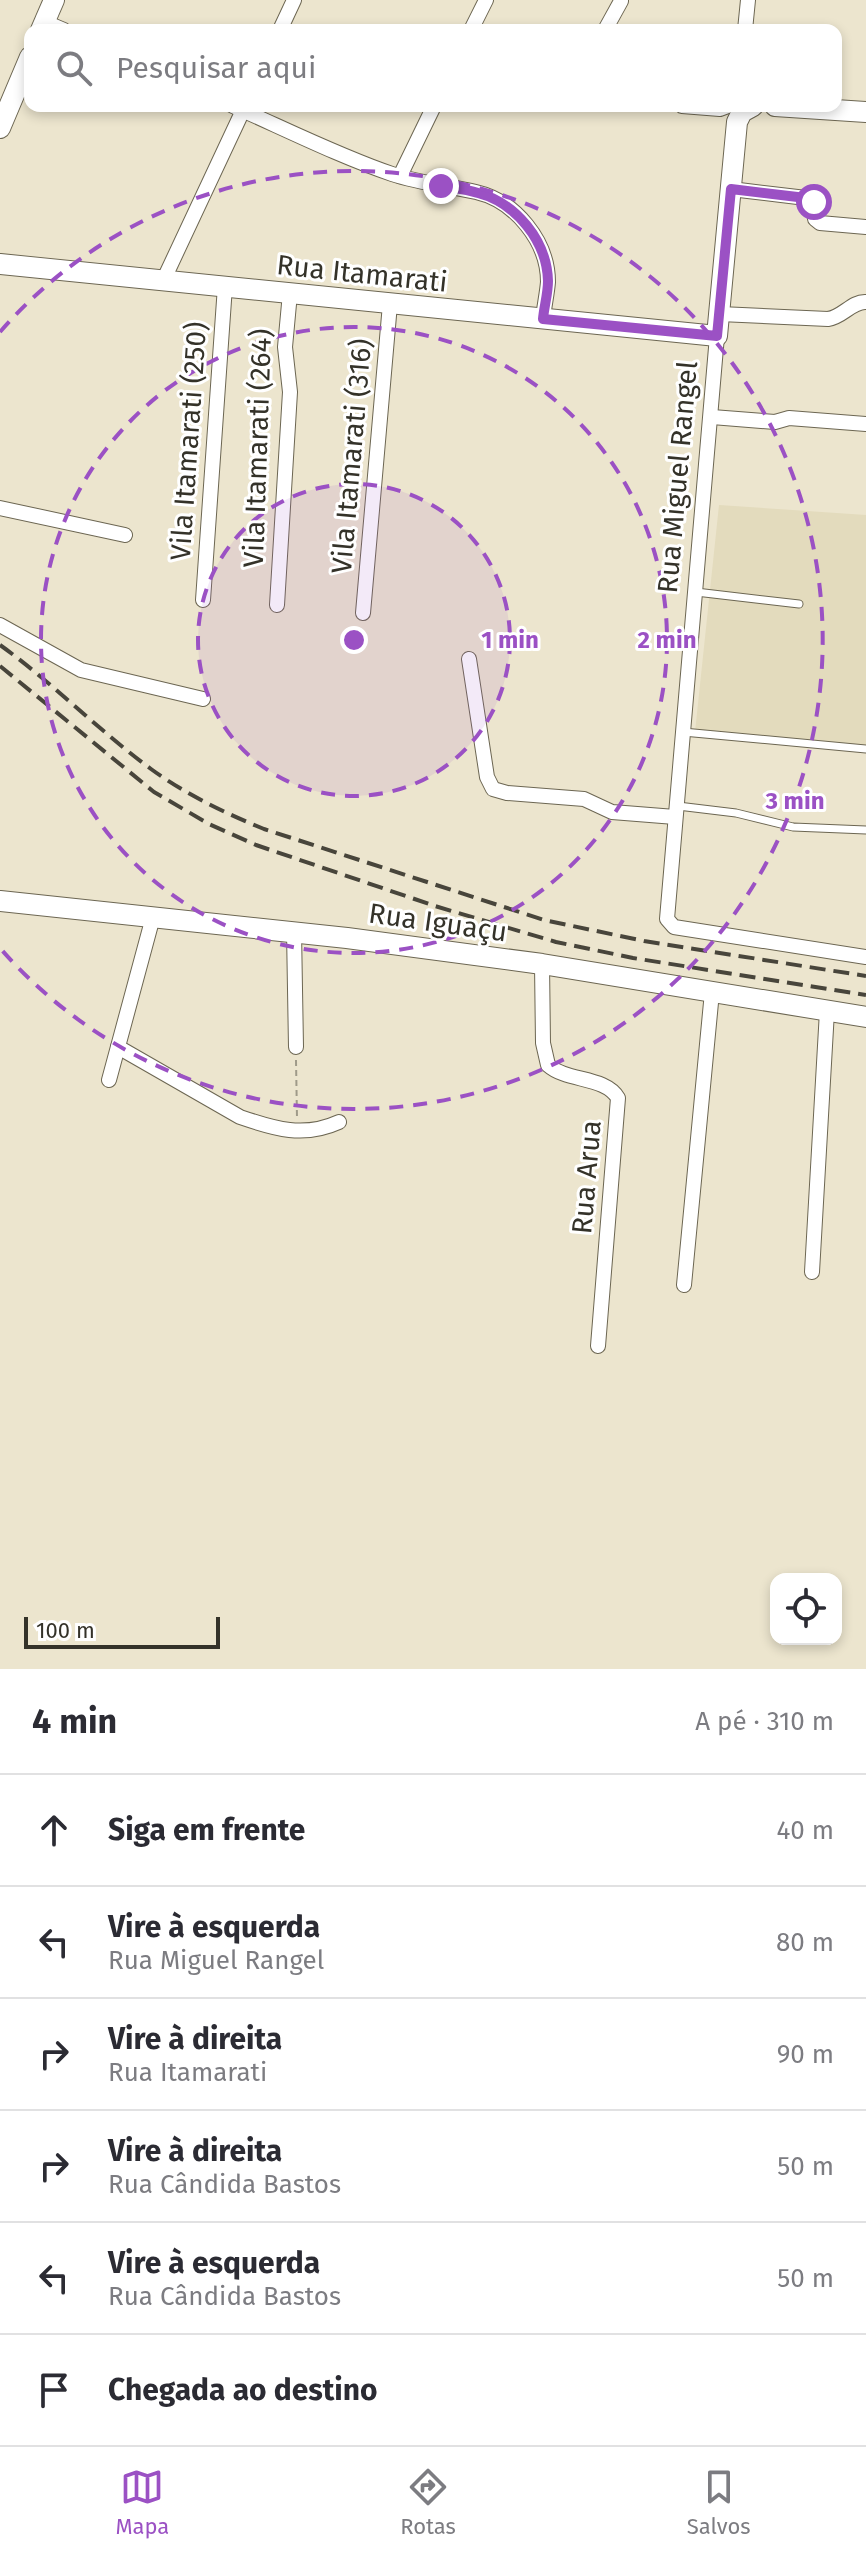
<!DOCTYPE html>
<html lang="pt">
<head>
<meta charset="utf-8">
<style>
  :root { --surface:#fff; --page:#f7f7f7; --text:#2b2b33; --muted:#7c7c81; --line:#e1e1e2; --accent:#9b51c4 }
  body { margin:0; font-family:"Fira Sans",sans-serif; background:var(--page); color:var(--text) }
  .controls { position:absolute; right:24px; bottom:24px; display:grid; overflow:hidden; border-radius:16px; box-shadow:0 4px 12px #0003 }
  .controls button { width:72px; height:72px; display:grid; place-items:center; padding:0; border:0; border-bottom:2px solid var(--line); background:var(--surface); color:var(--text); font:40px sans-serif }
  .scale { position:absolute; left:24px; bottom:20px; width:196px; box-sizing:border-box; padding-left:8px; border:4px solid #343229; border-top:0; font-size:22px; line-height:28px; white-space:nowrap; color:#343229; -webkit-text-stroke:6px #fff; paint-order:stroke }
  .stop { position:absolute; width:24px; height:24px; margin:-18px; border:6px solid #9b51c4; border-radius:50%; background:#fff }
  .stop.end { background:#9b51c4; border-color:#fff; box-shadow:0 2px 8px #0008 }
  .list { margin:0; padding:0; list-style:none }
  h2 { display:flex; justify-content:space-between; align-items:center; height:104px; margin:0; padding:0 32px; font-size:34px }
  h2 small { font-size:26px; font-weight:400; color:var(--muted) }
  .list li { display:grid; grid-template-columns:52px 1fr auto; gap:24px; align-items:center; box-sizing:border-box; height:112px; padding:0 32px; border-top:2px solid var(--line) }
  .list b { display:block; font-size:30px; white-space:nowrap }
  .list p { margin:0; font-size:26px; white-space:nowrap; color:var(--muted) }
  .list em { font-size:26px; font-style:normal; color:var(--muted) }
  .icon { flex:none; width:44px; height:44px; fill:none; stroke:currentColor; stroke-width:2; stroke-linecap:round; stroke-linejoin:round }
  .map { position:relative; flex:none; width:866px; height:1669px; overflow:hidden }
  .search { position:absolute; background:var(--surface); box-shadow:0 4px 12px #0003; left:24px; right:24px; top:24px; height:88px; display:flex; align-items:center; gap:20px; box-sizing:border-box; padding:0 28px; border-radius:16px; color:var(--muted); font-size:30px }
  .sheet { height:776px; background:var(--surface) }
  nav { display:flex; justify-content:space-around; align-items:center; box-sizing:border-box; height:112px; border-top:2px solid var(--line); background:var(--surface); font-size:22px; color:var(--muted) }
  nav a { display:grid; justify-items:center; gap:4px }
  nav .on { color:var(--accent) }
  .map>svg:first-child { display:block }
  .built { fill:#e3dbbd }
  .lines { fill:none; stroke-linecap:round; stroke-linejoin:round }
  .lane-casing { stroke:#6c6652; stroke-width:9 }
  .street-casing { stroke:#6c6652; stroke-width:16 }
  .secondary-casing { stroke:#6c6652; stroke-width:22 }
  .path { stroke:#9f9a89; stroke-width:2; stroke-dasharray:6 4; stroke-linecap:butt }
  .lane { stroke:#fff; stroke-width:7 }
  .street { stroke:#fff; stroke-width:14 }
  .secondary { stroke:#fff; stroke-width:20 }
  .rail { stroke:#48453b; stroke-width:4; stroke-dasharray:16 8; stroke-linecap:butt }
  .route { stroke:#9b51c4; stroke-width:10 }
  .ring { fill:none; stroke:#9b51c4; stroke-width:4; stroke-dasharray:14 10 }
  .labels { text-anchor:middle; stroke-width:6; stroke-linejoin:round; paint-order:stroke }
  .street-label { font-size:28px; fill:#343229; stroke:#fff }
  .centre { fill:#9b51c4; stroke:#fff; stroke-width:4 }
  .ring-label { font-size:24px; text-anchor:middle; font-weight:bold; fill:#9b51c4; stroke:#fff; stroke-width:6; stroke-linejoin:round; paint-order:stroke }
</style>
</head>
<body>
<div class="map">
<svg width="866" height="1669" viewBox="0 0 866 1669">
  <rect width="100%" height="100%" fill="#ece5ce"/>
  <!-- built -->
  <polygon class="built" points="719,505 866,515 866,745 695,732"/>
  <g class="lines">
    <!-- lane casing -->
    <g class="lane-casing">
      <g id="lane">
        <polyline points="696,592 799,604"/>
        <polyline points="683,732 866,749"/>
        <polyline points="678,806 736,813 793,827 866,830"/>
      </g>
    </g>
    <!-- street casing -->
    <g class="street-casing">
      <g id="street">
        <polyline points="45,22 64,30"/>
        <polyline points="280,30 294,0"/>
        <polyline points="471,30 486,0"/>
        <polyline points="605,30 621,1"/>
        <polyline points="745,30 748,0"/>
        <path d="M 233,106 C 283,128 341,157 392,174 C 419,183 448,186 476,192 C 515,201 548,241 548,282 C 547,294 544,307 543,319"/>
        <polyline points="682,106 720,109 728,106"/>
        <polyline points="400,176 434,106"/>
        <polyline points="731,189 806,198 814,202 815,219 820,223 866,227"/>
        <polyline points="164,279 245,106"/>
        <path d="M 720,314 L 828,319 C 843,317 852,301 866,302"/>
        <polyline points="717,336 667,919 674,927 866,957"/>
        <polyline points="712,417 775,422 789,418 866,424"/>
        <polyline points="0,508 125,535"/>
        <polyline points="203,600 225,286"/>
        <polyline points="277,605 290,392 285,347 290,293"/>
        <polyline points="363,613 390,304"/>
        <polyline points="0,625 81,670 203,699"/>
        <polyline points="469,659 487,777 493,789 507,793 584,799 612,812 675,817"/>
        <polyline points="294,931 296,1047"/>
        <path d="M 542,964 L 543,1043 L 548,1065 C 567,1082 605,1076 618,1098 L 598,1346"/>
        <path d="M 118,1047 L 240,1117 C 275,1129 304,1138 339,1122"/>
        <polyline points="109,1080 153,917"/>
        <polyline points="812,1272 827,1011"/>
        <polyline points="684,1285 712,992"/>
      </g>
    </g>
    <!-- secondary casing -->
    <g class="secondary-casing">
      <g id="secondary">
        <polyline points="41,30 54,0"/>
        <polyline points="775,106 866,112"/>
        <polyline points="0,128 30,57"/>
        <polyline points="0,264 717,336 737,122 742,112 753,106"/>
        <polyline points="0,901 347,938 542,964 866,1017"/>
      </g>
    </g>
    <!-- path -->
    <polyline class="path" points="296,1060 297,1118"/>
    <!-- lane -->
    <use href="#lane" class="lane"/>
    <!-- street -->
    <use href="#street" class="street"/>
    <!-- secondary -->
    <use href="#secondary" class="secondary"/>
    <!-- rail -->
    <g class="rail">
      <path d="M 0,645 C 53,683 98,730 151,769 C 185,794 225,813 264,829 L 544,920 L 644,941 L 866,976"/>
      <polyline points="0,666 154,792 209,824 256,845 435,906 556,942 633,958 866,995"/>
    </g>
  </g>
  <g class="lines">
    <!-- route -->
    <path class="route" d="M 441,186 C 453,188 466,189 478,193 C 516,203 547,241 548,281 C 548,294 544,307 543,319 L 717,336 L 731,189 L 806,198 L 814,202"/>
  </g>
  <!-- distance rings -->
  <circle cx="354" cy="640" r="156" fill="#9b51c4" fill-opacity=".12"/>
  <g class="ring">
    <circle cx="354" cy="640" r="156"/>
    <circle cx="354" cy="640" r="313"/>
    <path d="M0 332A469 469 0 1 1 0 948"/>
  </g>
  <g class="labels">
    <!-- street labels -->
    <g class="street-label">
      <text transform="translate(362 273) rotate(6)" y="10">Rua Itamarati</text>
      <text transform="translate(188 441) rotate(-86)" y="10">Vila Itamarati (250)</text>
      <text transform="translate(257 448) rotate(-88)" y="10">Vila Itamarati (264)</text>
      <text transform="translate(351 456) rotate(-85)" y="10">Vila Itamarati (316)</text>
      <text transform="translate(677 477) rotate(-85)" y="10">Rua Miguel Rangel</text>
      <text transform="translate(438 922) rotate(8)" y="10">Rua Iguaçu</text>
      <text transform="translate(586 1177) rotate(-85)" y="10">Rua Arua</text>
    </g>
  </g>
  <circle cx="354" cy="640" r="12" class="centre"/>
  <g class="ring-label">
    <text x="510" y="648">1 min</text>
    <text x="667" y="648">2 min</text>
    <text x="795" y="809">3 min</text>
  </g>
</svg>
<div class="controls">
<button><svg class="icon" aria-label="locate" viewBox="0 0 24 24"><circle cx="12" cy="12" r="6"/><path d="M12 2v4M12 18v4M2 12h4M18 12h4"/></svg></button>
</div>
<div class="scale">100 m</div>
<div class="stop" style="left:814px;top:202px"></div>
<div class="stop end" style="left:441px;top:186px"></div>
<div class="search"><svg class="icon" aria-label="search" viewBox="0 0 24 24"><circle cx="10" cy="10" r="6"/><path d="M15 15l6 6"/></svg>Pesquisar aqui</div>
</div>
<section class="sheet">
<h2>4 min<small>A pé · 310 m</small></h2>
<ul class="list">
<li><svg class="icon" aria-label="ahead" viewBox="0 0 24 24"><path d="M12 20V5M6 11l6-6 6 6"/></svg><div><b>Siga em frente</b></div><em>40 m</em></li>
<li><svg class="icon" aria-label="left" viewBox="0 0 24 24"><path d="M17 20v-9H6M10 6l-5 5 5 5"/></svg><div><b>Vire à esquerda</b><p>Rua Miguel Rangel</p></div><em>80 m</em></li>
<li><svg class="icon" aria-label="right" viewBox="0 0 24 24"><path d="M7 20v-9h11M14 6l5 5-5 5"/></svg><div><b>Vire à direita</b><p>Rua Itamarati</p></div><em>90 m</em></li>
<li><svg class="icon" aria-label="right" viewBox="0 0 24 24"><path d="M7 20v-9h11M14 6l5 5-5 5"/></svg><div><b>Vire à direita</b><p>Rua Cândida Bastos</p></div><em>50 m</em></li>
<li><svg class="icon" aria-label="left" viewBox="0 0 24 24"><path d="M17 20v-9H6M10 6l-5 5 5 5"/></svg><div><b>Vire à esquerda</b><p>Rua Cândida Bastos</p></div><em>50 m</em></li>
<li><svg class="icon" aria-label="arrive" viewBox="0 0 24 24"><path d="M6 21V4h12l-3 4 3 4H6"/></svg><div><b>Chegada ao destino</b></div></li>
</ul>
</section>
<nav>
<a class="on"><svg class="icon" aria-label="map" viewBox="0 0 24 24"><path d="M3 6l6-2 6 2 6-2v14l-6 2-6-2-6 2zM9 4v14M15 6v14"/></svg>Mapa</a>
<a><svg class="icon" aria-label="directions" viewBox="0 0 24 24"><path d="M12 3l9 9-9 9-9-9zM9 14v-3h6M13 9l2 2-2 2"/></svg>Rotas</a>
<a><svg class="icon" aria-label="saved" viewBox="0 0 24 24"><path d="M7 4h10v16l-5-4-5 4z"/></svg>Salvos</a>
</nav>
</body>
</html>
